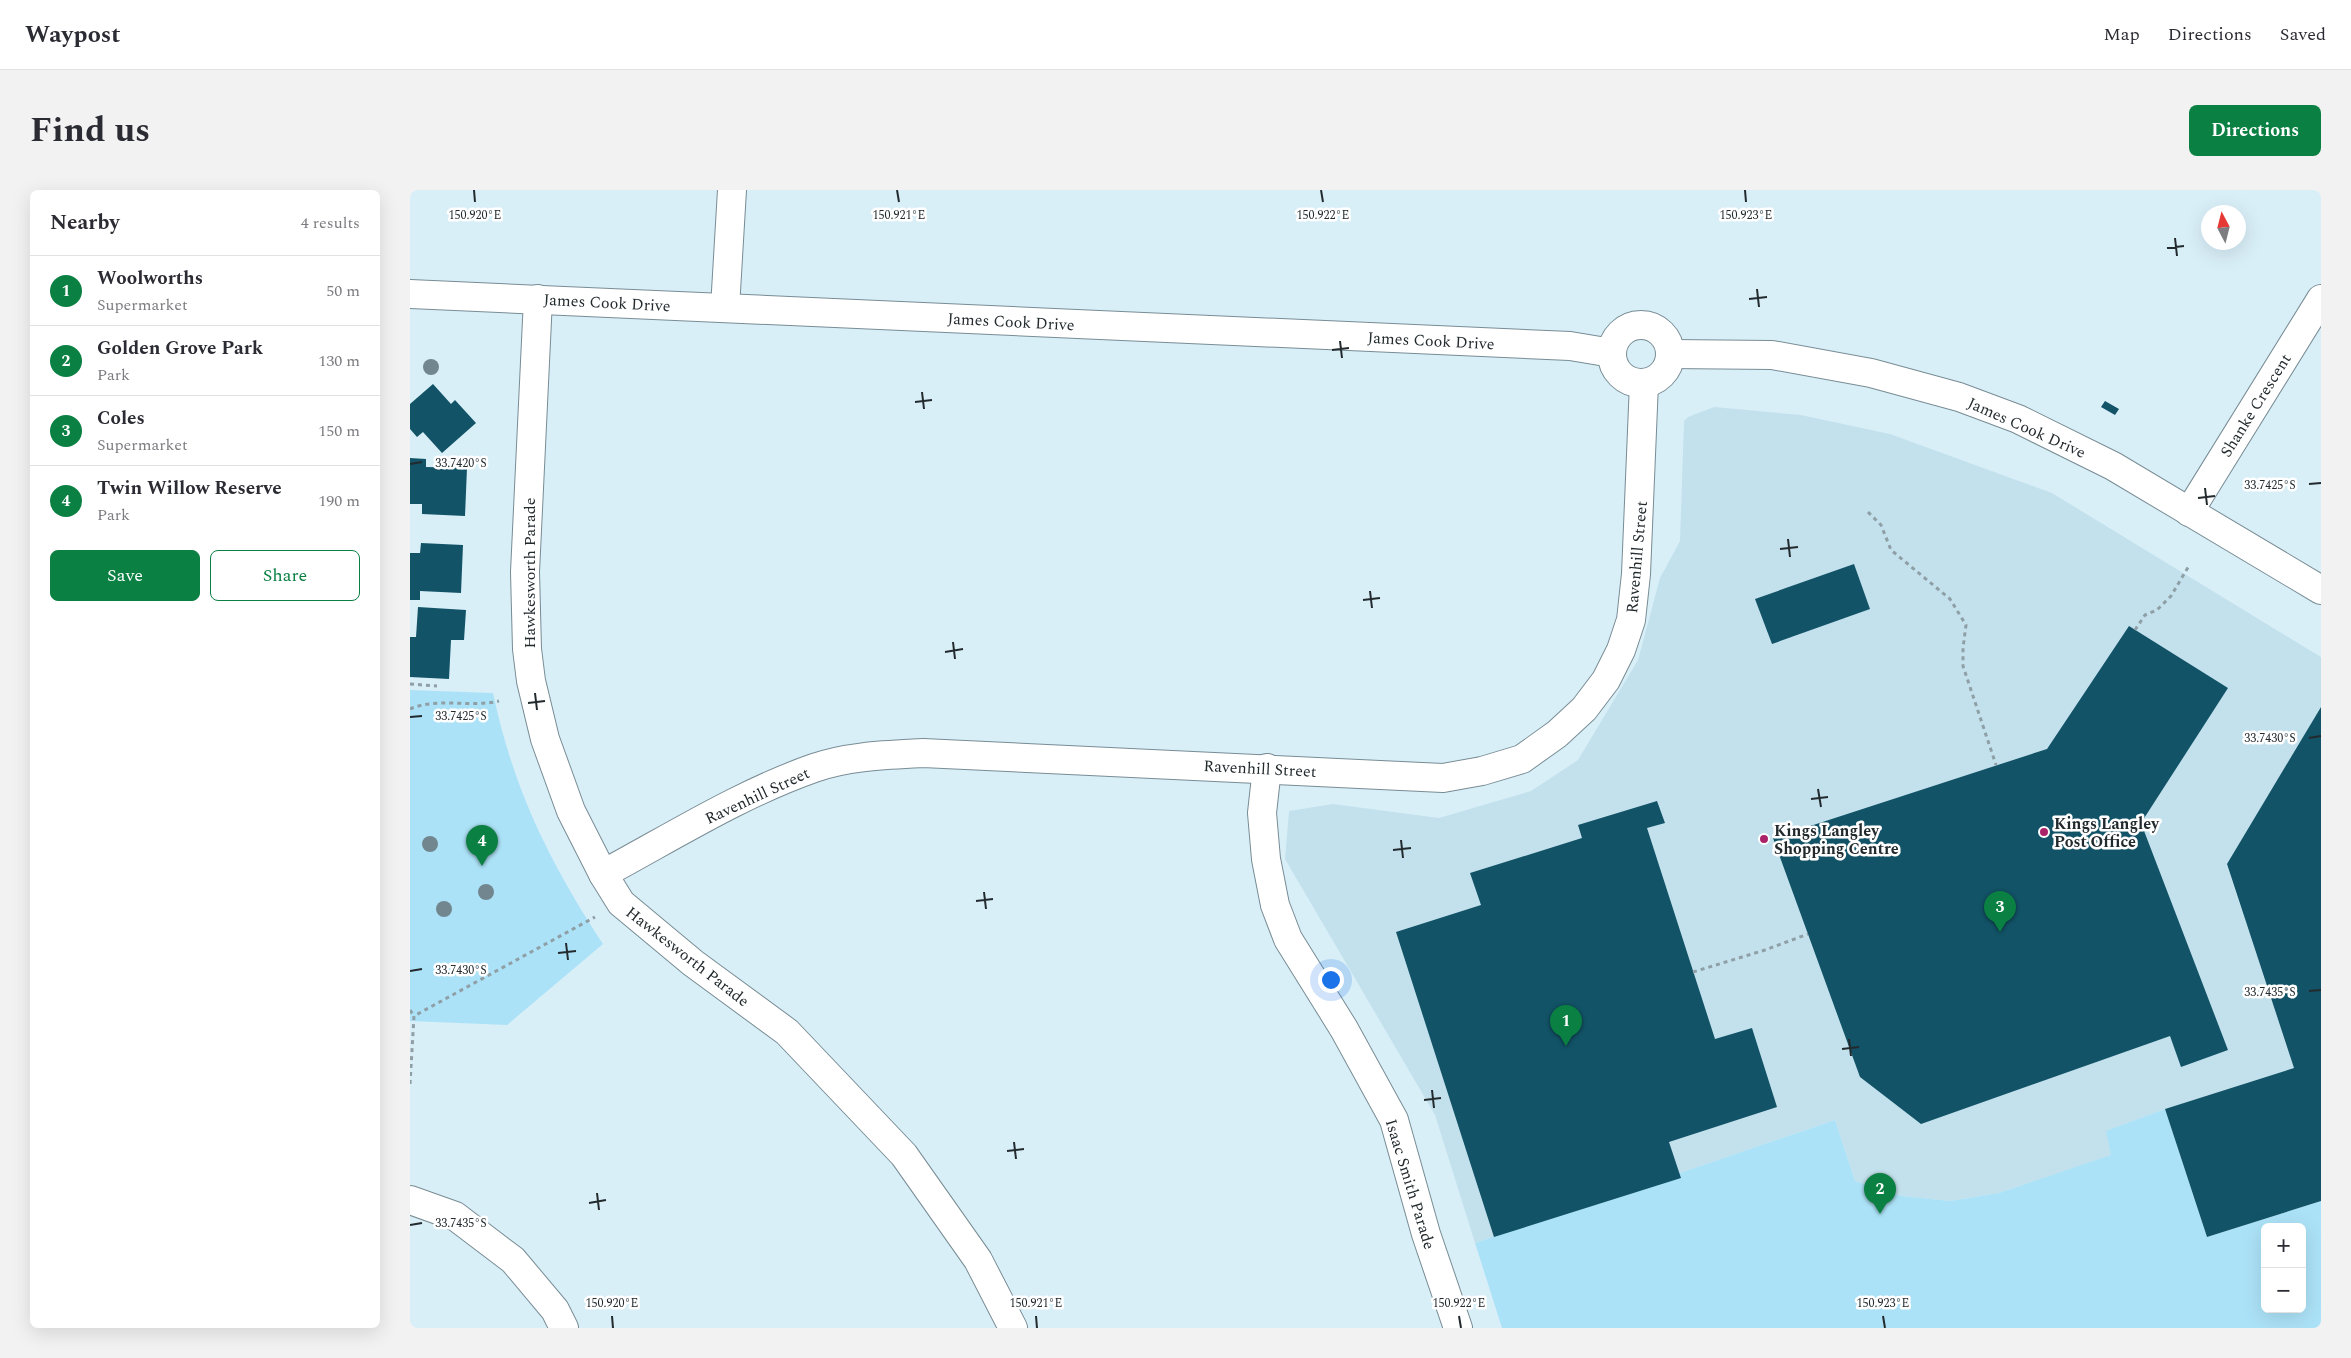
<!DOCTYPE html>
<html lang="en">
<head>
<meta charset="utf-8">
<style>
  :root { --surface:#fff; --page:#f2f2f3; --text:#2b2b33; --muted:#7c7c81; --line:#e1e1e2; --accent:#0b8043 }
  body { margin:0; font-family:Spectral,serif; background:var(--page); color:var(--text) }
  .controls { position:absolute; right:15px; bottom:15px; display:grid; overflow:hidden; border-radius:8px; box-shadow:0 5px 20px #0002 }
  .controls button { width:45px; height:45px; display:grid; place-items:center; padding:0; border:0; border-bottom:1px solid var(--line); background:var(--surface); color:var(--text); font:25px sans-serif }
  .compass { position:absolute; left:1791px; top:15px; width:45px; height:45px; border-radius:50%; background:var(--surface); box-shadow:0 5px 20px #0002; rotate:353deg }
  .you { position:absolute; left:920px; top:789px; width:18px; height:18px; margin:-12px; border:4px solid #fff; border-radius:50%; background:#1a73e8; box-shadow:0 0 0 8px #1a73e833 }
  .badge { display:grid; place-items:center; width:32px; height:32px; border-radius:50%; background:var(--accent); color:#fff; font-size:16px; font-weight:700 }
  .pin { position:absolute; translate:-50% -41px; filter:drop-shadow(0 1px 2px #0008) }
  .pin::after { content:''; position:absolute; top:26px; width:18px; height:15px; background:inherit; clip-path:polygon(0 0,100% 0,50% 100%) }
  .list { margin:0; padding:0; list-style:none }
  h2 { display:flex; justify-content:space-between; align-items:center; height:65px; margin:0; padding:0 20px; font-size:21px }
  h2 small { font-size:16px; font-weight:400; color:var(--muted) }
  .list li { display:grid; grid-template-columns:32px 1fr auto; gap:15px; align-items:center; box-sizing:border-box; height:70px; padding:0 20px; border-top:1px solid var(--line) }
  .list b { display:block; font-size:19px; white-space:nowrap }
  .list p { margin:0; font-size:16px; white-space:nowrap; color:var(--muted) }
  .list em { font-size:16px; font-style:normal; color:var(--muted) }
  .actions { display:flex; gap:10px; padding:15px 20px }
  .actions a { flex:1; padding:11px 0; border:1px solid var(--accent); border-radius:8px; text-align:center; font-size:18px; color:var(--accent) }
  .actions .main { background:var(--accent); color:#fff }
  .map { position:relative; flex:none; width:1911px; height:1138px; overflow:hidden; border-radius:8px }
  header { display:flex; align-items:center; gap:30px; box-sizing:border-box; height:70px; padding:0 25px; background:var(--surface); border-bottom:1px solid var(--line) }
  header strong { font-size:24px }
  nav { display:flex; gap:28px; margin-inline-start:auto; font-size:18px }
  .intro { display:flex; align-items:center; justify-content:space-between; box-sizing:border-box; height:120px; padding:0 30px }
  h1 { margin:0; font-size:35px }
  .button { padding:12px 22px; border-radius:8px; background:var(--accent); color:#fff; font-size:18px; font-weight:700 }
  main { display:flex; gap:30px; padding:0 30px }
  aside { flex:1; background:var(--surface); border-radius:8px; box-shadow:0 5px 20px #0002 }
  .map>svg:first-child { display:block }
  .built { fill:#c3e1ed }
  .green { fill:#ace2f7; fill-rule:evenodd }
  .building { fill:#125367 }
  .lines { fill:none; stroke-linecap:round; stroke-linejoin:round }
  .minor-casing { stroke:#788c94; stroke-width:30 }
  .path { stroke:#8f9fa6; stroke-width:3; stroke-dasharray:4 4; stroke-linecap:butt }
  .minor { stroke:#fff; stroke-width:28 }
  .tree { fill:#71868e }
  .ticks { fill:none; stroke:#222a2e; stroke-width:2 }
  .poi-dot { fill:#aa2268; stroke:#fff; stroke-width:2 }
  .labels { text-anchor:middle; stroke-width:5; stroke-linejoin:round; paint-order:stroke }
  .street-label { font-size:16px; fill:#222a2e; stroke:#fff }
  .poi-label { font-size:16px; font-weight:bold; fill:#222a2e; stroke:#fff; text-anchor:start }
  .ticks-label { font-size:12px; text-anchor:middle; fill:#222a2e; stroke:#fff; stroke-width:5; stroke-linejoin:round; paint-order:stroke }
</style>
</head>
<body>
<header>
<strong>Waypost</strong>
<nav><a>Map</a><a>Directions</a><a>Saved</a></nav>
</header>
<div class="intro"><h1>Find us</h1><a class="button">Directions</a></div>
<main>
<aside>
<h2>Nearby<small>4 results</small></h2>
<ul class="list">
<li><span class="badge">1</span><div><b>Woolworths</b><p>Supermarket</p></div><em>50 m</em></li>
<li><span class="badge">2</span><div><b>Golden Grove Park</b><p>Park</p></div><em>130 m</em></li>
<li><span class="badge">3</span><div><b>Coles</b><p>Supermarket</p></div><em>150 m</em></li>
<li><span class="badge">4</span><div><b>Twin Willow Reserve</b><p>Park</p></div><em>190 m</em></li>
</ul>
<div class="actions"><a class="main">Save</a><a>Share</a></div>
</aside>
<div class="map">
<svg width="1911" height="1138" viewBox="0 0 1911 1138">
  <rect width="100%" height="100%" fill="#d9eff8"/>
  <!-- built -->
  <polygon class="built" points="1304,217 1391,225 1480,244 1642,303 1911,467 1911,517 1817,675 1884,878 1755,919 1697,941 1702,965 1589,1003 1540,1011 1492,1006 1445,991 1425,930 1065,1053 1025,925 875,669 879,621 923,614 1029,628 1121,601 1168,570 1228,470 1250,388 1270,351 1274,231 1278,227"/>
  <!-- green -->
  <g class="green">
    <path d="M 0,500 L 83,503 C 104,601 139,671 193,754 L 97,835 L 0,831 Z"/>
    <path d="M 1755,919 L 1797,1047 L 1911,1011 L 1911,1138 L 1092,1138 L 1065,1053 L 1425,930 L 1445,991 L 1492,1006 L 1540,1011 L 1589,1003 L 1701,965 L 1696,941 ZM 1855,1037 L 1892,1037 L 1892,1119 L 1855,1119 Z"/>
  </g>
  <!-- building -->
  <g class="building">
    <polygon points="23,194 41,214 45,210 66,233 32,263 13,242 7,247 0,239 0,214"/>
    <polygon points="1695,211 1709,219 1705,225 1691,217"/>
    <polygon points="0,268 16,269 16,277 57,278 55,326 12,324 12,314 0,314"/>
    <polygon points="11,353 53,355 51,403 10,401 10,410 0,410 0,363 10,363"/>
    <polygon points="1444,374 1460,419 1362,454 1345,409"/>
    <polygon points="8,417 56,420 54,450 41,450 39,489 0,487 0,447 6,447"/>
    <polygon points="1719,436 1818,498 1731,633 1818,860 1771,877 1760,846 1511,934 1450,887 1363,648 1637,559"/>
    <polygon points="1911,517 1911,1011 1797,1047 1755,919 1884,878 1817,674"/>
    <polygon points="1247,611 1255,633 1237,638 1305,849 1342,838 1367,917 1259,952 1271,988 1084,1047 986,742 1071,715 1060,683 1172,648 1168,635"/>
  </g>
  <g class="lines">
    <!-- minor casing -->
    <g class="minor-casing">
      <g id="minor">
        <polyline points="0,104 1160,156 1202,163"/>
        <polyline points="128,109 115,382 117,459 121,491 135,549 161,621 193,684 211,713 283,773 377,842 494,965 568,1070 603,1138"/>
        <polyline points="315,118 322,0"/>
        <circle cx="1231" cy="164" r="29"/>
        <polyline points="1261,164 1362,165 1461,183 1549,207 1608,229 1703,276 1911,400"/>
        <polyline points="1779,322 1911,109"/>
        <polyline points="857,578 852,623 856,669 865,715 878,749 934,839 984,930 1016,1044 1048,1138"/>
        <path d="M 193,684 C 262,647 330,604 404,578 C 438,566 477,565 513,563 L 1033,588 L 1072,581 L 1112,569 L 1147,544 L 1174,519 L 1196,490 L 1211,460 L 1221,430 L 1226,384 L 1234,193"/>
        <polyline points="0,1010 45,1026 103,1070 145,1120 154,1138"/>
      </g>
    </g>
    <!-- path -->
    <g class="path">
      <polyline points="1458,322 1471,335 1481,360 1540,409 1556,435 1553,458 1553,476 1586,575"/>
      <polyline points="1725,440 1735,425 1747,420 1761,406 1780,374"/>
      <polyline points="0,494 27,496"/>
      <path d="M 0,519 C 27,507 60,518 89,511"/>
      <polyline points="1283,782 1355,760 1398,744"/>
      <polyline points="0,820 4,826"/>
      <polyline points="0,894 4,826 185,727"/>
    </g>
    <!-- minor -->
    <use href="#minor" class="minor"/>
  </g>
  <!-- trees -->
  <g class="tree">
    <circle cx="21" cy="177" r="8"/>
    <circle cx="20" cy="654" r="8"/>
    <circle cx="76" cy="702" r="8"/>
    <circle cx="34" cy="719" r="8"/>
  </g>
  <!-- ticks -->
  <path class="ticks" d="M 64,0 L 65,12M 487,0 L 489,12M 911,0 L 913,12M 1335,0 L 1336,12M 1765,48 L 1767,66M 1757,58 L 1774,56M 1347,99 L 1349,117M 1339,109 L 1357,107M 930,151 L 932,168M 922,160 L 939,158M 512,202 L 514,219M 505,212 L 522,210M 0,274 L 12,272M 1899,294 L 1911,293M 1795,298 L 1797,315M 1788,308 L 1805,306M 1378,349 L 1380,367M 1370,359 L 1388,357M 960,401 L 962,418M 953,410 L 970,408M 543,452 L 545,469M 535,462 L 553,459M 125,503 L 127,520M 118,513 L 135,511M 0,527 L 12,526M 1899,548 L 1911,546M 1408,599 L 1411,617M 1401,609 L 1418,607M 991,650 L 993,668M 983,660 L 1001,658M 574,702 L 576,719M 566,711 L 583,709M 156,753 L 158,770M 148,763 L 166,761M 0,781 L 12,779M 1899,801 L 1911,800M 1439,849 L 1441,866M 1432,859 L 1449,857M 1022,900 L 1024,918M 1014,910 L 1031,908M 604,952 L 606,969M 597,961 L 614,959M 187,1003 L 189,1020M 179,1013 L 196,1010M 0,1035 L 12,1033M 202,1126 L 203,1138M 626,1126 L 627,1138M 1049,1126 L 1051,1138M 1473,1126 L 1475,1138"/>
  <!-- markers -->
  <g class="poi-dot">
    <circle cx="1634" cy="642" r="5"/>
    <circle cx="1354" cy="649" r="5"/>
  </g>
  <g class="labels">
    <!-- street labels -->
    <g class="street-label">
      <text transform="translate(197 112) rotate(3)" y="6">James Cook Drive</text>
      <text transform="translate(601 131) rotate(3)" y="6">James Cook Drive</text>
      <text transform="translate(1021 150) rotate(3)" y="6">James Cook Drive</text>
      <text transform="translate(1845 215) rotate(-58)" y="6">Shanke Crescent</text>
      <text transform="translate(1617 237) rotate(24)" y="6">James Cook Drive</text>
      <text transform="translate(1226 367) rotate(-85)" y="6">Ravenhill Street</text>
      <text transform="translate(119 383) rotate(-90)" y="6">Hawkesworth Parade</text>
      <text transform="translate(850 578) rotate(3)" y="6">Ravenhill Street</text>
      <text transform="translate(347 605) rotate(-25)" y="6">Ravenhill Street</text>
      <text transform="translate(278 766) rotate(38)" y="6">Hawkesworth Parade</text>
      <text transform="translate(1001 994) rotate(73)" y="6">Isaac Smith Parade</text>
    </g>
    <!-- poi labels -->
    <g class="poi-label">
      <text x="1644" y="639">Kings Langley<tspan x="1644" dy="18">Post Office</tspan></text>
      <text x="1364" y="646">Kings Langley<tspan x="1364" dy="18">Shopping Centre</tspan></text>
    </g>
  </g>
  <g class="ticks-label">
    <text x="65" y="29">150.920°E</text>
    <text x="489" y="29">150.921°E</text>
    <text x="913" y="29">150.922°E</text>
    <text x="1336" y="29">150.923°E</text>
    <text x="51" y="277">33.7420°S</text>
    <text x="1860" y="299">33.7425°S</text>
    <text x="51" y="530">33.7425°S</text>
    <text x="1860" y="552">33.7430°S</text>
    <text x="51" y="784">33.7430°S</text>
    <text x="1860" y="806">33.7435°S</text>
    <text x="51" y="1037">33.7435°S</text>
    <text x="202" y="1117">150.920°E</text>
    <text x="626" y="1117">150.921°E</text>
    <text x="1049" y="1117">150.922°E</text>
    <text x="1473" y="1117">150.923°E</text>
  </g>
</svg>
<div class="controls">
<button>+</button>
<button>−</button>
</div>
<svg class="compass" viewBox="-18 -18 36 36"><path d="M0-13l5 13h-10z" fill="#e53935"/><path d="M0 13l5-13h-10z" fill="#7c7c81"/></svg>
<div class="you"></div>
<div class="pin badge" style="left:1156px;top:856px">1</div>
<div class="pin badge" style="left:1470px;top:1024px">2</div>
<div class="pin badge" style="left:1590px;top:742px">3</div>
<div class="pin badge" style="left:72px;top:676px">4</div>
</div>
</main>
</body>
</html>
